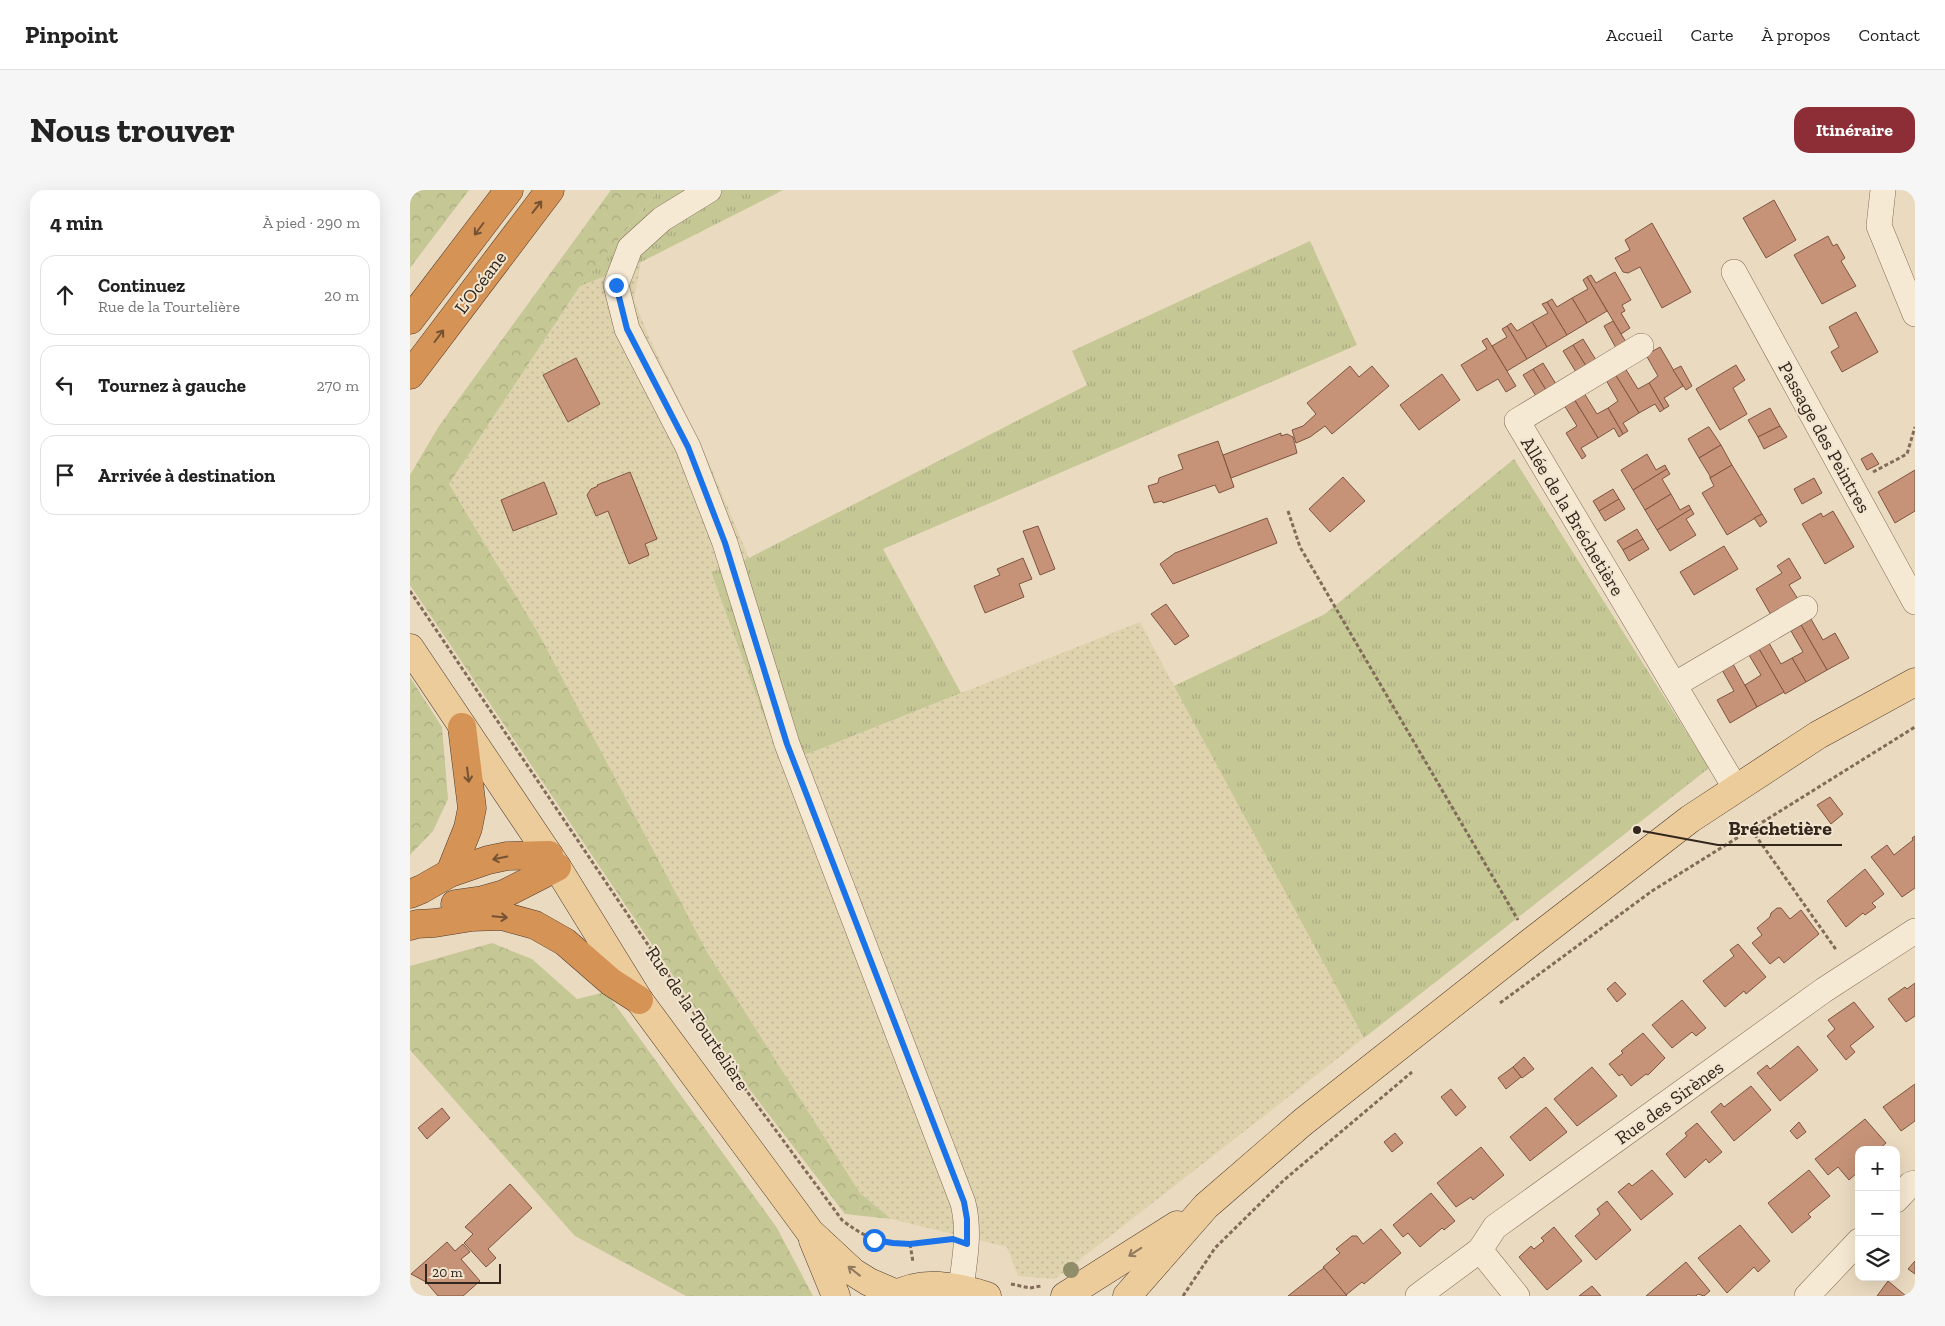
<!DOCTYPE html>
<html lang="fr">
<head>
<meta charset="utf-8">
<style>
  :root { --surface:#fff; --page:#f6f6f6; --text:#222; --muted:#767676; --line:#e0e0e0; --accent:#8d2e36 }
  body { margin:0; font-family:"Zilla Slab",serif; background:var(--page); color:var(--text) }
  .controls { position:absolute; right:15px; bottom:15px; display:grid; overflow:hidden; border-radius:10px; box-shadow:0 5px 20px #0002 }
  .controls button { width:45px; height:45px; display:grid; place-items:center; padding:0; border:0; border-bottom:1px solid var(--line); background:var(--surface); color:var(--text); font:25px sans-serif }
  .scale { position:absolute; left:15px; bottom:12px; width:76px; box-sizing:border-box; padding-left:5px; border:2px solid #33261d; border-top:0; font-size:14px; line-height:18px; white-space:nowrap; color:#33261d; -webkit-text-stroke:4px #f2e5cf; paint-order:stroke }
  .stop { position:absolute; width:15px; height:15px; margin:-11px; border:4px solid #1a73e8; border-radius:50%; background:#fff }
  .stop.end { background:#1a73e8; border-color:#fff; box-shadow:0 1px 5px #0008 }
  .list { margin:0; padding:0; list-style:none }
  h2 { display:flex; justify-content:space-between; align-items:center; height:65px; margin:0; padding:0 20px; font-size:21px }
  h2 small { font-size:16px; font-weight:400; color:var(--muted) }
  .list li { display:grid; grid-template-columns:32px 1fr auto; gap:15px; align-items:center; box-sizing:border-box; height:80px; margin:0 10px 10px; padding:0 10px; border:1px solid var(--line); border-radius:15px }
  .list b { display:block; font-size:19px; white-space:nowrap }
  .list p { margin:0; font-size:16px; white-space:nowrap; color:var(--muted) }
  .list em { font-size:16px; font-style:normal; color:var(--muted) }
  .icon { flex:none; width:28px; height:28px; fill:none; stroke:currentColor; stroke-width:2; stroke-linecap:round; stroke-linejoin:round }
  .map { position:relative; flex:none; width:1505px; height:1106px; overflow:hidden; border-radius:15px }
  header { display:flex; align-items:center; gap:30px; box-sizing:border-box; height:70px; padding:0 25px; background:var(--surface); border-bottom:1px solid var(--line) }
  header strong { font-size:24px }
  nav { display:flex; gap:28px; margin-inline-start:auto; font-size:18px }
  .intro { display:flex; align-items:center; justify-content:space-between; box-sizing:border-box; height:120px; padding:0 30px }
  h1 { margin:0; font-size:35px }
  .button { padding:12px 22px; border-radius:15px; background:var(--accent); color:#fff; font-size:18px; font-weight:700 }
  main { display:flex; gap:30px; padding:0 30px }
  aside { flex:1; background:var(--surface); border-radius:15px; box-shadow:0 5px 20px #0002 }
  .map>svg:first-child { display:block }
  .farmland { fill:url(#farmland-dots) }
  .grass { fill:url(#grass-tufts) }
  .forest { fill:url(#forest-crowns) }
  .building { fill:#c69378; stroke:#7f5541 }
  .lines { fill:none; stroke-linecap:round; stroke-linejoin:round }
  .minor-casing { stroke:#826c59; stroke-width:26 }
  .major-casing { stroke:#503b2e; stroke-width:29 }
  .highway-casing { stroke:#503b2e; stroke-width:29 }
  .path { stroke:#826c59; stroke-width:3; stroke-dasharray:4 2.5; stroke-linecap:butt }
  .minor { stroke:#f6e9d3; stroke-width:25 }
  .major { stroke:#eccc9a; stroke-width:28 }
  .highway { stroke:#d59355; stroke-width:28 }
  .tree { fill:#908d6b }
  .oneway { stroke:#745233 }
  .oneway2 { stroke:#90795c }
  .route { stroke:#1a73e8; stroke-width:6 }
  .labels { text-anchor:middle; stroke-width:4; stroke-linejoin:round; paint-order:stroke }
  .street-label { font-size:19px; fill:#33261d; stroke:#f2e5cf }
  .leader { fill:none; stroke:#33261d; stroke-width:2 }
  .callout-dot { fill:#33261d; stroke:#f2e5cf; stroke-width:2 }
  .callout-label { font-size:20px; text-anchor:middle; font-weight:bold; fill:#33261d; stroke:#f2e5cf; stroke-width:4; stroke-linejoin:round; paint-order:stroke }
</style>
</head>
<body>
<header>
<strong>Pinpoint</strong>
<nav><a>Accueil</a><a>Carte</a><a>À propos</a><a>Contact</a></nav>
</header>
<div class="intro"><h1>Nous trouver</h1><a class="button">Itinéraire</a></div>
<main>
<aside>
<h2>4 min<small>À pied · 290 m</small></h2>
<ul class="list">
<li><svg class="icon" aria-label="ahead" viewBox="0 0 24 24"><path d="M12 20V5M6 11l6-6 6 6"/></svg><div><b>Continuez</b><p>Rue de la Tourtelière</p></div><em>20 m</em></li>
<li><svg class="icon" aria-label="left" viewBox="0 0 24 24"><path d="M17 20v-9H6M10 6l-5 5 5 5"/></svg><div><b>Tournez à gauche</b></div><em>270 m</em></li>
<li><svg class="icon" aria-label="arrive" viewBox="0 0 24 24"><path d="M6 21V4h12l-3 4 3 4H6"/></svg><div><b>Arrivée à destination</b></div></li>
</ul>
</aside>
<div class="map">
<svg width="1505" height="1106" viewBox="0 0 1505 1106">
  <defs>
    <pattern id="farmland-dots" width="8" height="8" patternUnits="userSpaceOnUse" patternTransform="scale(1.25)"><rect width="8" height="8" fill="#dfd3ae"/><path d="M2 2h.1M6 6h.1" fill="none" stroke="#c0b595" stroke-width="1.8" stroke-linecap="round"/></pattern>
    <pattern id="grass-tufts" width="24" height="20" patternUnits="userSpaceOnUse" patternTransform="scale(1.25)"><rect width="24" height="20" fill="#c5c795"/><path d="M3 7l-1-3M5 7V3M7 7l1-3M15 17l-1-3M17 17v-4M19 17l1-3" fill="none" stroke="#aaab80"/></pattern>
    <pattern id="forest-crowns" width="20" height="18" patternUnits="userSpaceOnUse" patternTransform="scale(1.25)"><rect width="20" height="18" fill="#c5c795"/><path d="M2 6a3 3 0 1 1 6 0M12 15a3 3 0 1 1 6 0" fill="none" stroke="#aaab80"/></pattern>
  </defs>
  <rect width="100%" height="100%" fill="#eadac0"/>
  <!-- farmland -->
  <polygon class="farmland" points="231,72 224,110 238,145 300,275 339,368 301,382 370,571 400,563 730,432 764,496 954,848 645,1089 608,1086 597,1057 481,1029 450,1003 297,762 130,446 39,294 170,96"/>
  <!-- grass -->
  <g class="grass">
    <polygon points="249,0 373,0 231,72 170,96"/>
    <polygon points="900,51 947,155 473,359 551,503 400,563 370,571 301,382 339,368 677,195 662,161"/>
    <polygon points="1104,269 1299,578 954,848 764,496 915,424"/>
  </g>
  <!-- forest -->
  <g class="forest">
    <polygon points="0,0 59,0 0,78"/>
    <polygon points="201,0 249,0 170,96 39,294 130,446 297,762 450,1003 481,1029 435,1024 340,900 0,395 0,285 29,236"/>
    <polygon points="0,487 32,537 38,609 23,641 0,665"/>
    <polygon points="82,753 122,769 167,809 196,802 367,1038 403,1106 276,1106 165,1046 0,860 0,776"/>
  </g>
  <!-- building -->
  <g class="building">
    <polygon points="1364,10 1386,50 1356,68 1333,28"/>
    <polygon points="1242,33 1281,102 1252,118 1230,77 1218,83 1213,82 1205,68 1220,60 1215,50"/>
    <polygon points="1418,46 1423,56 1427,54 1435,68 1431,71 1446,96 1412,114 1384,65"/>
    <polygon points="1205,82 1221,110 1212,115 1215,121 1211,123 1220,138 1211,144 1177,87 1181,85 1186,93"/>
    <polygon points="1177,87 1197,121 1177,133 1162,108 1178,99 1173,90"/>
    <polygon points="1162,108 1177,133 1157,145 1137,112 1142,109 1147,117"/>
    <polygon points="1137,112 1157,145 1137,157 1122,132 1138,123 1132,114"/>
    <polygon points="1446,122 1468,162 1432,182 1421,162 1429,157 1419,137"/>
    <polygon points="1203,131 1216,152 1206,158 1194,136"/>
    <polygon points="1122,132 1137,157 1117,169 1097,136 1101,133 1107,141"/>
    <polygon points="1097,136 1117,169 1097,181 1082,156 1097,147 1092,139"/>
    <polygon points="1077,148 1106,196 1096,202 1088,189 1067,201 1051,175 1077,159 1072,151"/>
    <polygon points="1173,149 1186,170 1176,176 1163,155"/>
    <polygon points="1163,155 1176,176 1166,182 1153,161"/>
    <polygon points="1250,157 1273,196 1254,208 1259,216 1254,219 1239,193 1248,186 1236,165"/>
    <polygon points="166,168 190,214 158,232 133,185"/>
    <polygon points="1133,173 1146,194 1136,200 1123,179"/>
    <polygon points="1326,175 1335,190 1323,198 1337,224 1310,240 1286,199"/>
    <polygon points="940,176 949,187 962,176 979,196 922,244 915,236 900,247 886,253 882,240 893,236 906,224 897,213"/>
    <polygon points="1271,176 1282,196 1276,200 1263,180"/>
    <polygon points="1215,178 1228,199 1239,193 1254,219 1250,222 1245,214 1229,223 1205,184"/>
    <polygon points="1123,179 1136,200 1126,206 1113,185"/>
    <polygon points="1032,184 1050,210 1009,240 990,215"/>
    <polygon points="1205,184 1229,223 1213,233 1218,241 1213,244 1198,218 1208,211 1196,190"/>
    <polygon points="1174,203 1187,224 1198,218 1213,244 1209,247 1204,238 1188,248 1164,209"/>
    <polygon points="1164,209 1188,248 1171,258 1176,266 1172,269 1156,243 1167,236 1154,215"/>
    <polygon points="1360,218 1370,236 1348,247 1338,230"/>
    <polygon points="1370,236 1377,247 1354,259 1348,247"/>
    <polygon points="1298,237 1299,237 1311,255 1289,268 1278,249"/>
    <polygon points="871,243 871,246 877,244 883,247 887,263 821,288 813,265"/>
    <polygon points="808,251 824,297 809,303 805,295 753,313 752,311 744,313 738,296 748,293 749,288 773,279 768,265"/>
    <polygon points="1311,255 1322,275 1300,288 1300,286 1289,268"/>
    <polygon points="1462,263 1469,274 1457,280 1451,269"/>
    <polygon points="1237,264 1246,280 1255,275 1257,279 1223,300 1211,280"/>
    <polygon points="1322,275 1352,324 1317,345 1292,303 1304,296 1300,288"/>
    <polygon points="1257,279 1260,284 1252,289 1261,304 1235,320 1223,300"/>
    <polygon points="1505,280 1505,321 1485,333 1468,302"/>
    <polygon points="220,282 247,349 235,354 239,365 219,374 198,321 186,326 177,305 181,299 188,296 187,295"/>
    <polygon points="933,287 955,311 920,342 899,319"/>
    <polygon points="1404,288 1412,303 1392,314 1384,299"/>
    <polygon points="134,292 147,324 103,341 91,310"/>
    <polygon points="1203,299 1209,309 1189,321 1183,311"/>
    <polygon points="1261,304 1270,320 1279,315 1281,319 1247,340 1235,320"/>
    <polygon points="1209,309 1215,319 1195,331 1189,321"/>
    <polygon points="1281,319 1284,324 1276,329 1286,345 1260,361 1247,340"/>
    <polygon points="1423,321 1444,357 1415,374 1392,334 1411,323 1413,327"/>
    <polygon points="1352,324 1357,332 1350,337 1344,328"/>
    <polygon points="857,328 867,353 763,394 750,374 765,363"/>
    <polygon points="628,336 645,379 630,385 613,341"/>
    <polygon points="1227,339 1233,349 1213,360 1207,351"/>
    <polygon points="1233,349 1239,359 1219,371 1213,360"/>
    <polygon points="1314,356 1328,379 1284,405 1270,382"/>
    <polygon points="613,368 622,389 609,394 614,407 575,423 564,396 590,385 587,379"/>
    <polygon points="1379,368 1391,388 1379,395 1388,409 1361,425 1346,399 1372,383 1367,376"/>
    <polygon points="756,414 779,446 765,455 741,424"/>
    <polygon points="1401,429 1413,450 1425,443 1439,468 1417,480 1391,435"/>
    <polygon points="1391,435 1417,480 1396,492 1382,468 1393,462 1381,441"/>
    <polygon points="1359,453 1371,474 1382,468 1396,492 1375,504 1349,459"/>
    <polygon points="1349,459 1374,502 1347,517 1335,495 1351,485 1339,465"/>
    <polygon points="1323,474 1347,517 1320,533 1307,510 1324,501 1312,480"/>
    <polygon points="1420,607 1433,624 1421,634 1407,615"/>
    <polygon points="1505,646 1505,698 1492,707 1461,667 1477,655 1484,665 1503,650 1502,648"/>
    <polygon points="1455,679 1474,704 1462,713 1466,717 1455,725 1453,723 1436,737 1417,711"/>
    <polygon points="1367,718 1371,718 1380,729 1391,720 1409,744 1374,773 1369,767 1360,774 1342,753 1352,745 1347,738 1360,727 1361,723"/>
    <polygon points="1328,754 1356,787 1336,804 1334,801 1315,817 1293,791 1324,766 1320,760"/>
    <polygon points="1205,792 1216,804 1207,812 1197,799"/>
    <polygon points="1505,793 1505,826 1496,832 1478,809 1495,797 1497,799"/>
    <polygon points="1272,810 1296,838 1286,846 1282,842 1262,858 1242,835"/>
    <polygon points="1444,812 1464,837 1440,856 1445,862 1436,870 1417,846 1425,839 1418,830"/>
    <polygon points="1233,843 1255,868 1238,885 1236,884 1221,896 1212,884 1209,886 1199,874 1213,863 1211,861"/>
    <polygon points="1388,856 1408,880 1370,911 1347,883 1357,875 1360,879"/>
    <polygon points="1114,867 1124,879 1112,888 1103,877"/>
    <polygon points="1103,877 1111,887 1096,899 1088,888"/>
    <polygon points="1182,877 1207,906 1167,936 1144,909"/>
    <polygon points="1505,894 1505,931 1491,941 1473,917"/>
    <polygon points="1341,896 1361,920 1324,951 1301,922 1311,913 1314,917"/>
    <polygon points="1041,899 1056,917 1046,926 1031,907"/>
    <polygon points="1136,917 1157,942 1120,971 1100,947"/>
    <polygon points="32,918 40,928 17,949 8,938"/>
    <polygon points="1455,929 1476,953 1468,960 1449,960 1449,981 1439,990 1428,977 1418,985 1405,969"/>
    <polygon points="1389,932 1396,942 1387,949 1380,941"/>
    <polygon points="1287,933 1312,962 1299,973 1296,969 1275,988 1256,964 1277,946 1275,943"/>
    <polygon points="985,943 993,953 982,962 974,952"/>
    <polygon points="1071,957 1094,985 1063,1010 1061,1007 1046,1017 1027,993"/>
    <polygon points="1242,980 1263,1004 1231,1030 1208,1002 1219,993 1222,996"/>
    <polygon points="1399,980 1420,1006 1398,1024 1401,1027 1382,1043 1358,1013"/>
    <polygon points="100,994 122,1018 78,1059 86,1068 76,1077 54,1053 63,1044 55,1037"/>
    <polygon points="1021,1003 1045,1031 1034,1040 1032,1038 1010,1057 998,1043 993,1047 983,1035"/>
    <polygon points="1197,1011 1221,1040 1186,1070 1165,1046 1190,1024 1187,1019"/>
    <polygon points="1330,1035 1360,1071 1348,1082 1344,1077 1317,1103 1288,1068"/>
    <polygon points="1144,1037 1172,1071 1137,1100 1109,1067 1121,1056 1124,1059 1134,1051 1131,1048"/>
    <polygon points="971,1039 991,1063 954,1094 952,1092 936,1105 913,1077 930,1063 926,1059 942,1046 947,1046 953,1054"/>
    <polygon points="37,1052 45,1061 53,1054 60,1062 51,1069 70,1091 53,1106 28,1106 16,1092 1,1084"/>
    <polygon points="1505,1071 1505,1084 1498,1079"/>
    <polygon points="1276,1072 1300,1101 1294,1106 1288,1104 1286,1106 1236,1106"/>
    <polygon points="914,1078 937,1106 878,1106 907,1083"/>
    <polygon points="1478,1091 1496,1106 1467,1106"/>
    <polygon points="1182,1096 1191,1106 1169,1106"/>
  </g>
  <g class="lines">
    <!-- minor casing -->
    <g class="minor-casing">
      <g id="minor">
        <path d="M 299,0 L 252,29 L 220,58 L 206,95 L 217,139 L 278,257 L 315,353 L 377,554 L 553,1013 C 560,1041 555,1069 551,1097"/>
        <polyline points="1473,0 1469,36 1505,124"/>
        <polyline points="1324,82 1505,412"/>
        <polyline points="1231,156 1107,231 1264,495"/>
        <polyline points="1326,599 1264,495 1395,418"/>
        <polyline points="1486,1010 1501,994 1505,993"/>
        <polyline points="1008,1106 1070,1060"/>
        <polyline points="1107,1106 1070,1060 1085,1037 1414,800 1505,741"/>
        <polyline points="1397,1106 1449,1051"/>
      </g>
    </g>
    <!-- major casing -->
    <g class="major-casing">
      <g id="major">
        <polyline points="0,458 147,677 229,810 400,1042 443,1082 459,1092 487,1104"/>
        <polyline points="403,1050 426,1106"/>
        <path d="M 483,1106 C 512,1089 547,1096 577,1106"/>
        <polyline points="655,1106 767,1035"/>
        <polyline points="717,1106 796,1016 893,932 1121,752 1280,629 1408,545 1505,492"/>
      </g>
    </g>
    <!-- highway casing -->
    <g class="highway-casing">
      <g id="highway">
        <polyline points="0,130 99,0"/>
        <polyline points="0,185 140,0"/>
        <polyline points="40,683 58,638 62,618 52,537"/>
        <polyline points="0,704 12,699 40,683 78,670 97,666 139,665"/>
        <polyline points="45,714 73,710 94,704 147,677"/>
        <polyline points="0,736 7,734 25,733 62,727 92,726 125,735 155,752 201,792 229,810"/>
      </g>
    </g>
    <!-- path -->
    <g class="path">
      <polyline points="1463,282 1497,264 1505,237"/>
      <polyline points="878,321 890,357 1108,730"/>
      <path d="M 0,401 L 333,896 L 432,1030 C 467,1058 489,1055 532,1051"/>
      <polyline points="1341,639 1427,761"/>
      <polyline points="1090,813 1242,701 1505,537"/>
      <polyline points="500,1054 503,1072"/>
      <polyline points="601,1094 620,1098 631,1096"/>
      <polyline points="773,1106 805,1058 874,990 1002,882"/>
    </g>
    <!-- minor -->
    <use href="#minor" class="minor"/>
    <!-- major -->
    <use href="#major" class="major"/>
    <!-- highway -->
    <use href="#highway" class="highway"/>
  </g>
  <!-- trees -->
  <circle class="tree" cx="661" cy="1080" r="8"/>
  <!-- one-way arrows -->
  <defs><path id="oneway-shaft" d="M-6 0H5M1.5-3L5.5 0L1.5 3" fill="none" stroke-width="1.6" stroke-linecap="round" stroke-linejoin="round" transform="scale(1.25)"/></defs>
  <g class="oneway">
    <use href="#oneway-shaft" transform="translate(127 17) rotate(-52)"/>
    <use href="#oneway-shaft" transform="translate(69 39) rotate(127)"/>
    <use href="#oneway-shaft" transform="translate(29 146) rotate(-53)"/>
    <use href="#oneway-shaft" transform="translate(58 585) rotate(83)"/>
    <use href="#oneway-shaft" transform="translate(90 668) rotate(169)"/>
    <use href="#oneway-shaft" transform="translate(90 727) rotate(5)"/>
  </g>
  <g class="oneway2">
    <use href="#oneway-shaft" transform="translate(725 1062) rotate(147)"/>
    <use href="#oneway-shaft" transform="translate(444 1081) rotate(-142)"/>
  </g>
  <g class="lines">
    <!-- route -->
    <polyline class="route" points="206,95 217,139 278,257 315,353 377,554 554,1012 557,1029 557,1054 543,1049 500,1054 483,1053 464,1050"/>
  </g>
  <g class="labels">
    <!-- street labels -->
    <g class="street-label">
      <text transform="translate(70 92) rotate(-53)" y="7">L’Océane</text>
      <text transform="translate(1415 247) rotate(61)" y="7">Passage des Peintres</text>
      <text transform="translate(1163 326) rotate(59)" y="7">Allée de la Bréchetière</text>
      <text transform="translate(288 828) rotate(56)" y="7">Rue de la Tourtelière</text>
      <text transform="translate(1259 912) rotate(-36)" y="7">Rue des Sirènes</text>
    </g>
  </g>
  <!-- callouts -->
  <path class="leader" d="M1227 640L1308 655H1432"/>
  <circle class="callout-dot" cx="1227" cy="640" r="5"/>
  <g class="callout-label">
    <text x="1370" y="645">Bréchetière</text>
  </g>
</svg>
<div class="controls">
<button>+</button>
<button>−</button>
<button><svg class="icon" aria-label="layers" viewBox="0 0 24 24"><path d="M12 4l9 5-9 5-9-5zM3 14l9 5 9-5"/></svg></button>
</div>
<div class="scale">20 m</div>
<div class="stop" style="left:464px;top:1050px"></div>
<div class="stop end" style="left:206px;top:95px"></div>
</div>
</main>
</body>
</html>
